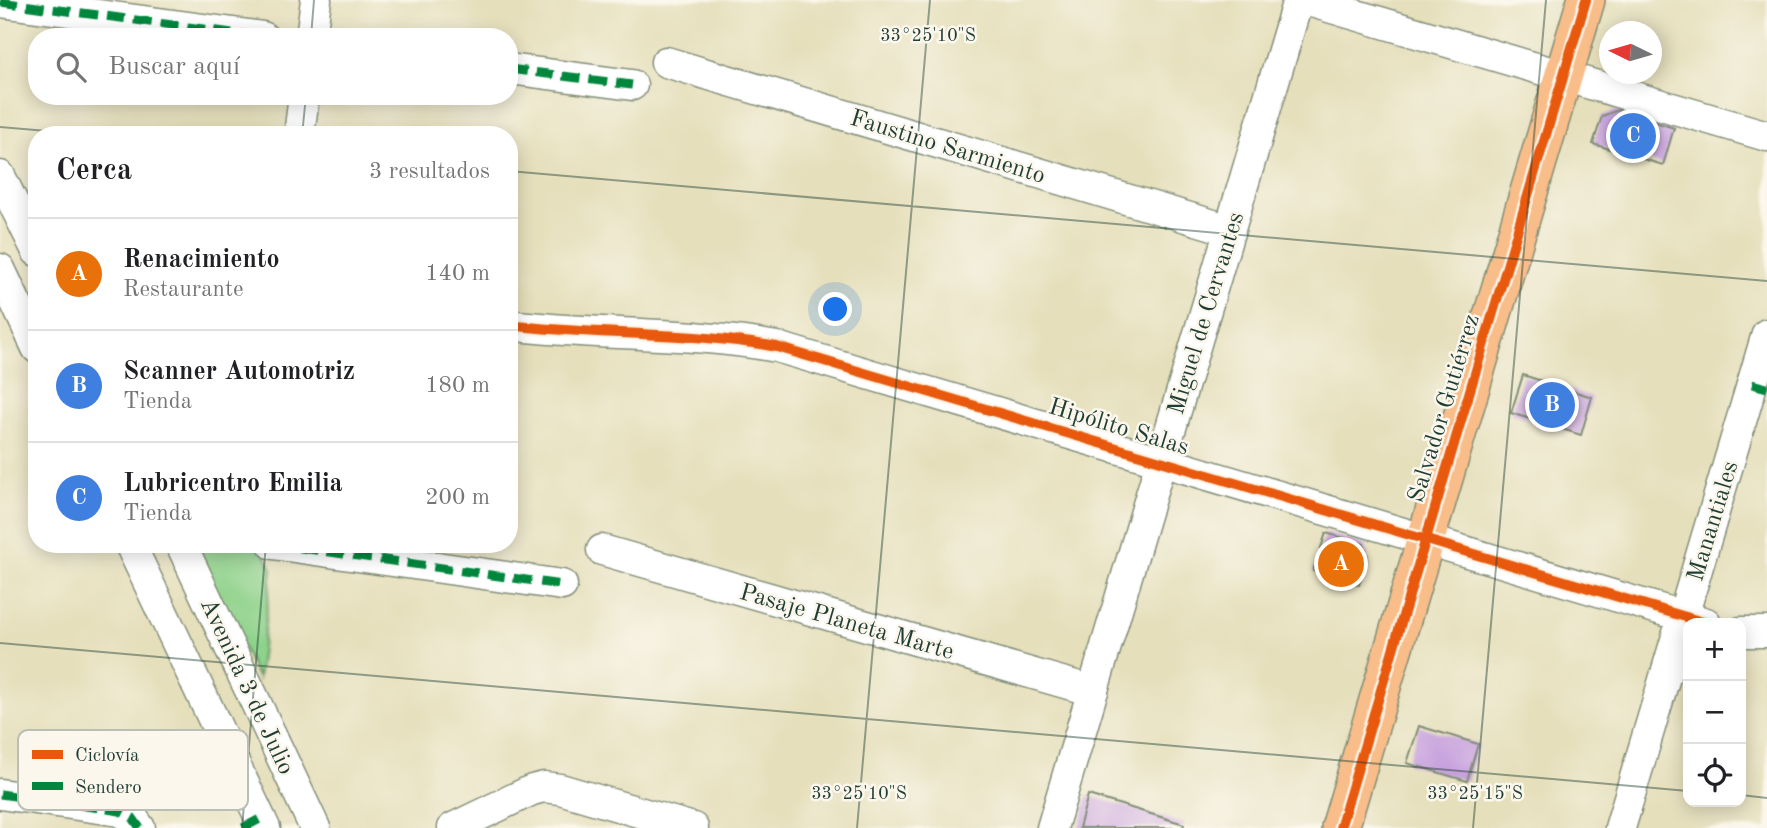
<!DOCTYPE html>
<html lang="es">
<head>
<meta charset="utf-8">
<style>
  :root { --surface:#fff; --page:#f2f2f2; --text:#202124; --muted:#757577; --line:#e0e0e0; --accent:#1f6fb2 }
  body { margin:0; font-family:"Old Standard TT",serif; background:var(--page); color:var(--text) }
  .controls { position:absolute; right:21px; bottom:21px; display:grid; overflow:hidden; border-radius:14px; box-shadow:0 4px 18px #0003 }
  .controls button { width:63px; height:63px; display:grid; place-items:center; padding:0; border:0; border-bottom:2px solid var(--line); background:var(--surface); color:var(--text); font:35px sans-serif }
  .compass { position:absolute; left:1599px; top:21px; width:63px; height:63px; border-radius:50%; background:var(--surface); box-shadow:0 4px 18px #0003; rotate:275deg }
  .you { position:absolute; left:836px; top:310px; width:24px; height:24px; margin:-18px; border:5px solid #fff; border-radius:50%; background:#1a73e8; box-shadow:0 0 0 10px #1a73e833 }
  .badge { display:grid; place-items:center; width:46px; height:46px; border-radius:50%; background:var(--accent); color:#fff; font-size:23px; font-weight:700 }
  .pin { position:absolute; translate:-50% -50%; border:4px solid #fff; box-shadow:0 2px 7px #0006 }
  .list { margin:0; padding:0; list-style:none }
  h2 { display:flex; justify-content:space-between; align-items:center; height:91px; margin:0; padding:0 28px; font-size:30px }
  h2 small { font-size:23px; font-weight:400; color:var(--muted) }
  .list li { display:grid; grid-template-columns:46px 1fr auto; gap:21px; align-items:center; box-sizing:border-box; height:112px; padding:0 28px; border-top:2px solid var(--line) }
  .list b { display:block; font-size:26px; white-space:nowrap }
  .list p { margin:0; font-size:23px; white-space:nowrap; color:var(--muted) }
  .list em { font-size:23px; font-style:normal; color:var(--muted) }
  .icon { flex:none; width:38px; height:38px; fill:none; stroke:currentColor; stroke-width:2; stroke-linecap:round; stroke-linejoin:round }
  .map { position:relative; flex:none; width:1767px; height:828px; overflow:hidden }
  .search { position:absolute; background:var(--surface); box-shadow:0 4px 18px #0003; left:28px; top:28px; width:490px; height:77px; display:flex; align-items:center; gap:18px; box-sizing:border-box; padding:0 24px; border-radius:28px; color:var(--muted); font-size:26px }
  .panel { position:absolute; background:var(--surface); box-shadow:0 4px 18px #0003; left:28px; top:126px; width:490px; height:427px; border-radius:28px }
  .map>svg:first-child { display:block }
  .green { fill:#8ed28b; stroke:#568860; stroke-width:2 }
  .building { fill:#c49cdd }
  .lines { fill:none; stroke-linecap:round; stroke-linejoin:round }
  .minor-casing { stroke:#828e78; stroke-width:33 }
  .major-casing { stroke:#828e78; stroke-width:40 }
  .minor { stroke:#fff; stroke-width:30 }
  .major { stroke:#f8bd89; stroke-width:37 }
  .quiet { stroke:#00873e; stroke-width:9; stroke-dasharray:18 9; stroke-linecap:butt }
  .cycleway-casing { stroke:#fbf7ec; stroke-width:15 }
  .cycleway { stroke:#e8590c; stroke-width:10 }
  .ticks { fill:none; stroke:#1f3d34; stroke-width:2; stroke-opacity:0.45 }
  .labels { text-anchor:middle; stroke-width:5; stroke-linejoin:round; paint-order:stroke }
  .street-label { font-size:24px; fill:#1f3d34; stroke:#fbf7ec }
  .key { fill:#fbf7ec; stroke:#b9bfb5; stroke-width:2 }
  .key-label { font-size:19px; fill:#1f3d34 }
  .ticks-label { font-size:18px; text-anchor:middle; fill:#1f3d34; stroke:#fbf7ec; stroke-width:5; stroke-linejoin:round; paint-order:stroke }
</style>
</head>
<body>
<div class="map">
<svg width="1767" height="828" viewBox="0 0 1767 828">
  <rect width="100%" height="100%" fill="#fbf7ec"/>
  <filter id="ink" filterUnits="userSpaceOnUse"><feTurbulence type="fractalNoise" baseFrequency=".0143" numOctaves="2"/><feDisplacementMap in="SourceGraphic" scale="14" xChannelSelector="R" yChannelSelector="G"/><feConvolveMatrix kernelMatrix="1 2 1 2 8 2 1 2 1" color-interpolation-filters="sRGB"/></filter>
  <filter id="wash" filterUnits="userSpaceOnUse"><feTurbulence type="fractalNoise" baseFrequency=".00686" numOctaves="4" result="noise"/><feDisplacementMap in="SourceGraphic" scale="28" xChannelSelector="R" yChannelSelector="G"/><feGaussianBlur stdDeviation="1.57" result="paint"/><feColorMatrix in="noise" values="0 0 0 0 0 0 0 0 0 0 0 0 0 0 0 0 0 1.4 0 .05"/><feComposite in="paint" operator="in"/></filter>
  <g filter="url(#wash)">
    <rect width="100%" height="100%" fill="#e5dfbb"/>
    <!-- green -->
    <polygon class="green" points="192,544 260,544 272,569 258,679"/>
    <g id="blocks">
      <!-- building -->
      <g class="building">
        <polygon points="1618,110 1674,128 1663,165 1593,144 1602,116"/>
        <polygon points="1523,375 1592,397 1581,435 1511,413"/>
        <polygon points="1326,533 1364,544 1368,557 1359,585 1313,571"/>
        <polygon points="1419,726 1478,744 1467,781 1407,763"/>
        <polygon points="1088,795 1184,824 1183,828 1079,828"/>
      </g>
    </g>
  </g>
  <g filter="url(#ink)">
    <use href="#blocks" fill-opacity="0" stroke="#828e78" stroke-width="2"/>
    <g class="lines">
      <!-- minor casing -->
      <g class="minor-casing">
        <g id="minor">
          <polyline points="1305,0 1767,136"/>
          <polyline points="0,2 263,37"/>
          <polyline points="311,37 316,0"/>
          <polyline points="666,62 1230,230"/>
          <polyline points="509,69 632,85"/>
          <polyline points="299,135 304,96"/>
          <polyline points="0,176 37,251"/>
          <polyline points="0,269 37,348"/>
          <path d="M 509,325 C 598,336 689,331 777,347 L 1706,623"/>
          <polyline points="130,544 265,828"/>
          <polyline points="181,544 315,828"/>
          <polyline points="273,544 562,585"/>
          <polyline points="602,550 1093,691"/>
          <polyline points="1741,632 1767,632"/>
          <polyline points="0,794 120,811 133,818 140,828"/>
          <polyline points="453,828 532,790 544,787 560,789 693,828"/>
          <polyline points="1052,828 1298,0"/>
          <polyline points="1620,828 1767,334"/>
        </g>
      </g>
      <!-- major casing -->
      <g class="major-casing">
        <polyline id="major" points="1340,828 1586,0"/>
      </g>
      <!-- minor -->
      <use href="#minor" class="minor"/>
      <!-- major -->
      <use href="#major" class="major"/>
      <!-- quiet -->
      <g class="quiet">
        <polyline points="0,2 263,37"/>
        <polyline points="509,69 632,85"/>
        <polyline points="1752,384 1767,388"/>
        <polyline points="273,544 562,585"/>
        <polyline points="0,794 120,811 133,818 140,828"/>
        <polyline points="243,828 260,819"/>
      </g>
      <!-- cycleway casing -->
      <g class="cycleway-casing">
        <g id="cycleway">
          <path d="M 509,325 C 598,336 689,331 777,347 L 1706,623"/>
          <polyline points="1340,828 1586,0"/>
        </g>
      </g>
      <!-- cycleway -->
      <use href="#cycleway" class="cycleway"/>
    </g>
  </g>
  <!-- ticks -->
  <path class="ticks" d="M 311,37 L 314,0M 0,127 L 94,135M 302,135 L 306,96M 509,171 L 1767,281M 0,643 L 1688,791M 1741,795 L 1767,798M 242,828 L 266,544M 857,828 L 930,0M 1473,828 L 1546,0"/>
  <g class="labels">
    <!-- street labels -->
    <g class="street-label">
      <text transform="translate(948 146) rotate(17)" y="8">Faustino Sarmiento</text>
      <text transform="translate(1205 313) rotate(-73)" y="8">Miguel de Cervantes</text>
      <text transform="translate(1443 408) rotate(-73)" y="8">Salvador Gutiérrez</text>
      <text transform="translate(1119 426) rotate(17)" y="8">Hipólito Salas</text>
      <text transform="translate(1712 521) rotate(-73)" y="8">Manantiales</text>
      <text transform="translate(847 621) rotate(16)" y="8">Pasaje Planeta Marte</text>
      <text transform="translate(248 686) rotate(65)" y="8">Avenida 3 de Julio</text>
    </g>
  </g>
  <!-- legend -->
  <rect x="18" y="730" width="230" height="80" rx="10" class="key"/>
  <rect x="32" y="750" width="31" height="9" fill="#e8590c"/>
  <rect x="32" y="782" width="31" height="8" fill="#00873e"/>
  <g class="key-label">
    <text x="75" y="761">Ciclovía</text>
    <text x="75" y="793">Sendero</text>
  </g>
  <g class="ticks-label">
    <text x="928" y="41">33°25'10"S</text>
    <text x="859" y="799">33°25'10"S</text>
    <text x="1475" y="799">33°25'15"S</text>
  </g>
</svg>
<div class="controls">
<button>+</button>
<button>−</button>
<button><svg class="icon" aria-label="locate" viewBox="0 0 24 24"><circle cx="12" cy="12" r="6"/><path d="M12 2v4M12 18v4M2 12h4M18 12h4"/></svg></button>
</div>
<svg class="compass" viewBox="-18 -18 36 36"><path d="M0-13l5 13h-10z" fill="#e53935"/><path d="M0 13l5-13h-10z" fill="#757577"/></svg>
<div class="you"></div>
<div class="pin badge" style="left:1341px;top:564px;background:#e8710a">A</div>
<div class="pin badge" style="left:1552px;top:405px;background:#3f7fe0">B</div>
<div class="pin badge" style="left:1633px;top:136px;background:#3f7fe0">C</div>
<div class="search"><svg class="icon" aria-label="search" viewBox="0 0 24 24"><circle cx="10" cy="10" r="6"/><path d="M15 15l6 6"/></svg>Buscar aquí</div>
<section class="panel">
<h2>Cerca<small>3 resultados</small></h2>
<ul class="list">
<li><span class="badge" style="background:#e8710a">A</span><div><b>Renacimiento</b><p>Restaurante</p></div><em>140 m</em></li>
<li><span class="badge" style="background:#3f7fe0">B</span><div><b>Scanner Automotriz</b><p>Tienda</p></div><em>180 m</em></li>
<li><span class="badge" style="background:#3f7fe0">C</span><div><b>Lubricentro Emilia</b><p>Tienda</p></div><em>200 m</em></li>
</ul>
</section>
</div>
</body>
</html>
